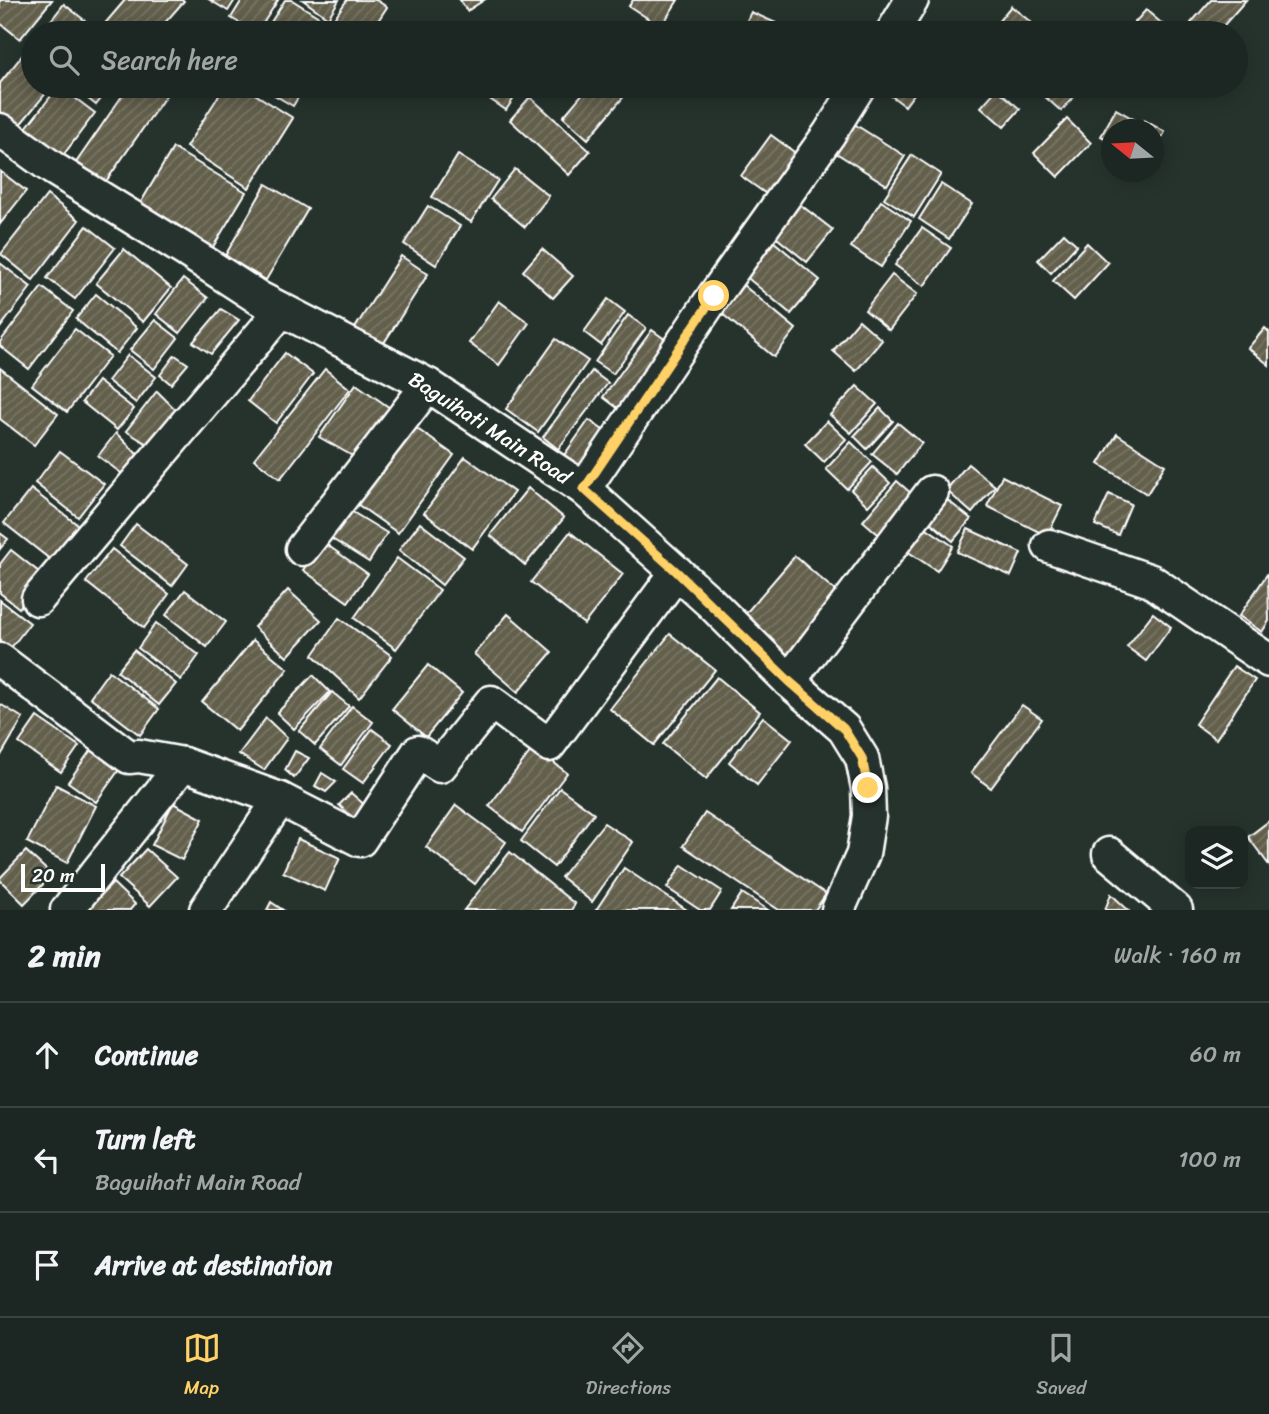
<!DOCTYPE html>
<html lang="en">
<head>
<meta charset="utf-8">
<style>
  :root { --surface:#1c2622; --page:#29322f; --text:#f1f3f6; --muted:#a0a5a5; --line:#3a4340; --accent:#ffd166 }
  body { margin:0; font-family:Sriracha,sans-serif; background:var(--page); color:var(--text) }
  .controls { position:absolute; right:21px; bottom:21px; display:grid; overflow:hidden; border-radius:14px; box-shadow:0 4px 18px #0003 }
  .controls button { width:63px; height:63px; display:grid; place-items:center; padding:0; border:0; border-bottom:2px solid var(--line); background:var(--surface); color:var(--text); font:35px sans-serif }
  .compass { position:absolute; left:1101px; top:119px; width:63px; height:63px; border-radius:50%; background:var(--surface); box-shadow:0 4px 18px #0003; rotate:288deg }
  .scale { position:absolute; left:21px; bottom:18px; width:84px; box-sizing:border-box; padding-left:7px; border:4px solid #fff; border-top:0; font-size:19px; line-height:24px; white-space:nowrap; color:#fff; -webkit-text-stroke:5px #26332d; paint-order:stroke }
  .stop { position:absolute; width:21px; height:21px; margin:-16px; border:5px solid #ffd166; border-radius:50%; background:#fff }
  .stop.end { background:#ffd166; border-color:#fff; box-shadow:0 2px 7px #0008 }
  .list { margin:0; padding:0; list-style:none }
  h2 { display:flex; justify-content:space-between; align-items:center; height:91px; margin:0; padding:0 28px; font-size:30px }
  h2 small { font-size:23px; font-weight:400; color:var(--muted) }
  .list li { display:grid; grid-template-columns:46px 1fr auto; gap:21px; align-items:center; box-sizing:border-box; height:105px; padding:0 28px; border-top:2px solid var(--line) }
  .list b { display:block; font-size:26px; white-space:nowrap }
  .list p { margin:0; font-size:23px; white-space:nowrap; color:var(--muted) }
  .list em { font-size:23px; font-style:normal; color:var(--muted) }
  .icon { flex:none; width:38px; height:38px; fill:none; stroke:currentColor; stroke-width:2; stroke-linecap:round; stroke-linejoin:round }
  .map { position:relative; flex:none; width:1269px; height:910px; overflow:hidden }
  .search { position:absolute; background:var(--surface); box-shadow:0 4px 18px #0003; left:21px; right:21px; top:21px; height:77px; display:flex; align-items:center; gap:18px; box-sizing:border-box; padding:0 24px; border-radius:38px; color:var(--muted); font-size:26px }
  .sheet { height:406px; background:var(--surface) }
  nav { display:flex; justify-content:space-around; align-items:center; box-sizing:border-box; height:98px; border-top:2px solid var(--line); background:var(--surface); font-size:19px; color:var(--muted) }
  nav a { display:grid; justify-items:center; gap:4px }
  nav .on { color:var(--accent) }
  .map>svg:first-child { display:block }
  .building { fill:url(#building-hatch); stroke:#fff; stroke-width:2 }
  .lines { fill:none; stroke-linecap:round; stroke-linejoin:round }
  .minor-casing { stroke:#fff; stroke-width:37 }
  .minor { stroke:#26332d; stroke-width:32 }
  .route { stroke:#ffd166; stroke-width:9 }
  .labels { text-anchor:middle; stroke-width:7; stroke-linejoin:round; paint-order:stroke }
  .street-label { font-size:21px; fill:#fff; stroke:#26332d }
</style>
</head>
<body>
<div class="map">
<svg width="1269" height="910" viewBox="0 0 1269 910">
  <defs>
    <pattern id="building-hatch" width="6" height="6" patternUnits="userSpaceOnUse" patternTransform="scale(1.75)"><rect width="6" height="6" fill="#625e4b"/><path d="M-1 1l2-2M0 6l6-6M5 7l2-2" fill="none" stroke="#7a7666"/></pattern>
  </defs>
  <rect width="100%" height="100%" fill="#26332d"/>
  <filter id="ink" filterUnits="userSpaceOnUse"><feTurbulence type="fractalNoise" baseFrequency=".0143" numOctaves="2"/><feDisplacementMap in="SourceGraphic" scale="14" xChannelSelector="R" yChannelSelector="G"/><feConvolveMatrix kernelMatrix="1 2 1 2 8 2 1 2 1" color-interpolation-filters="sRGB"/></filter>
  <g filter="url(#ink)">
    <!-- building -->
    <g class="building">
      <polygon points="0,0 52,0 20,39 0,23"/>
      <polygon points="125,0 183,0 184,1 156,33 109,33 102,27"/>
      <polygon points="210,0 235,0 228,11"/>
      <polygon points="242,0 278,0 257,33 231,18"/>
      <polygon points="285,0 292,0 341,31 339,33 264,33"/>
      <polygon points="303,0 339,0 328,18"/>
      <polygon points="347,0 376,0 387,7 370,33 353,33 333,20"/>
      <polygon points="460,0 484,0 467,11"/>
      <polygon points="633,0 678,0 661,27 629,6"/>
      <polygon points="1211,0 1246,0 1217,33 1202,33 1191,23"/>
      <polygon points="64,4 97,30 94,33 41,33"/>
      <polygon points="1011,6 1033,24 1026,33 989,33"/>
      <polygon points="1146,10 1173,33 1134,33 1129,29"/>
      <polygon points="751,12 792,30 791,33 741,33"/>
      <polygon points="25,52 33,59 33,86 52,86 18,127 0,112 0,83"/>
      <polygon points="59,86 95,113 58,162 22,133"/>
      <polygon points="72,86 111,86 96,105"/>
      <polygon points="129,86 161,86 169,91 102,187 73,167"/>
      <polygon points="225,86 242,86 293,118 249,188 186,147"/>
      <polygon points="259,86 305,86 293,106"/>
      <polygon points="473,86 522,86 506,110 472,87"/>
      <polygon points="589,86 627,86 631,88 588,139 563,117"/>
      <polygon points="878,86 917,86 919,87 905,106"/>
      <polygon points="1033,86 1084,86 1061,111"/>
      <polygon points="997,89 1020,109 1004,127 981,107"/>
      <polygon points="530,97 590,151 569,175 510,120"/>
      <polygon points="1116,109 1135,120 1130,130 1112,130 1112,142 1101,136"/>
      <polygon points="1067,119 1091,143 1058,177 1034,153"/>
      <polygon points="1144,120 1165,132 1154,152 1154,130 1139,130"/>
      <polygon points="851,122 905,156 887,185 833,151"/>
      <polygon points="771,135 805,160 776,201 741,176"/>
      <polygon points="173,148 246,192 210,252 137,209"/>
      <polygon points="458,155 498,180 471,222 432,197"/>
      <polygon points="912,155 941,174 914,217 884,198"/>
      <polygon points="515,169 549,196 525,227 491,199"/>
      <polygon points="0,171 26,191 0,224"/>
      <polygon points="266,184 308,209 266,280 225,256"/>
      <polygon points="941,184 972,204 949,239 919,219"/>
      <polygon points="47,195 79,220 33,280 1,254"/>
      <polygon points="881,201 911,221 881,267 851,247"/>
      <polygon points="797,202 833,230 807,262 772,234"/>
      <polygon points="428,206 460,226 436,265 404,244"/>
      <polygon points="87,226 115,248 75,299 47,278"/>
      <polygon points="922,228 951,248 924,286 895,265"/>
      <polygon points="1064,233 1077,245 1051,273 1038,260"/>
      <polygon points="773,241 820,280 791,314 744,275"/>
      <polygon points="1087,243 1108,263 1074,300 1053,281"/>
      <polygon points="124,249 171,288 143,322 96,283"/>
      <polygon points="542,249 573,276 553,298 523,271"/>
      <polygon points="401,256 428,274 382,346 355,328"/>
      <polygon points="0,263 31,287 0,328"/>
      <polygon points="892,275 917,294 889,330 865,310"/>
      <polygon points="183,279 208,298 180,333 156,314"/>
      <polygon points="737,280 796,329 774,357 714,307"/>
      <polygon points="42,287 73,311 29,369 0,346 0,342"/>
      <polygon points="96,294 137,328 117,353 76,319"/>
      <polygon points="608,299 625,312 601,345 584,332"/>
      <polygon points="499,301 529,323 499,365 469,343"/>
      <polygon points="221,309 239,320 211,354 193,342"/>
      <polygon points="628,315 646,328 613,374 595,362"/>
      <polygon points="155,320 178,338 154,369 130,350"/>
      <polygon points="859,320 882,340 856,371 833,351"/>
      <polygon points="1265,328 1269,332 1269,365 1248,348"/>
      <polygon points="75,329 110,356 67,412 32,385"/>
      <polygon points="652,330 673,345 623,412 603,397"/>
      <polygon points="556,339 588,361 538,432 506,409"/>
      <polygon points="285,353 313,374 276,423 248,401"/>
      <polygon points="128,355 156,377 136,403 108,381"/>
      <polygon points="175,355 188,364 171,384 160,375"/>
      <polygon points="0,368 58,414 34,445 0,419"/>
      <polygon points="325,369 350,389 280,479 254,459"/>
      <polygon points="592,371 608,383 558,449 543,437"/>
      <polygon points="98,381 134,409 117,430 82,402"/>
      <polygon points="356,384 390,408 356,458 319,437"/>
      <polygon points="857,386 877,404 851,433 830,415"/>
      <polygon points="157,391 180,414 149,445 126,431"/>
      <polygon points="880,408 893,421 867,449 854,436"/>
      <polygon points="589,420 614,438 587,477 562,458"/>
      <polygon points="406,421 454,455 398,533 350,499"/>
      <polygon points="827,421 846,439 824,462 805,444"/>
      <polygon points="898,423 922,443 897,474 872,454"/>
      <polygon points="116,433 141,458 125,476 98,456"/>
      <polygon points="1117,434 1165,465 1147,494 1099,464"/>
      <polygon points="851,442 872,462 847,489 826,469"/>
      <polygon points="60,451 104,484 78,517 35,483"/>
      <polygon points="465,457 514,492 472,549 424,513"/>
      <polygon points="968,464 995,486 972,513 946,490"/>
      <polygon points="873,467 890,483 868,506 851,490"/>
      <polygon points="1002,476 1062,506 1047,536 987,506"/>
      <polygon points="897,481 920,501 886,541 863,521"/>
      <polygon points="528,488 564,518 525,565 490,535"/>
      <polygon points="31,489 78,525 51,560 4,523"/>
      <polygon points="1109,494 1131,504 1118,535 1095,525"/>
      <polygon points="941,495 971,519 953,541 924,517"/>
      <polygon points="341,505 387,533 369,562 324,534"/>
      <polygon points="918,522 953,546 937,571 901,547"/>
      <polygon points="420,523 464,557 442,585 399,550"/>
      <polygon points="136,524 188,564 172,586 120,546"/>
      <polygon points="968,529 1021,553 1011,576 957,552"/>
      <polygon points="570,532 623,574 584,624 531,582"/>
      <polygon points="0,533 8,539 0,549"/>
      <polygon points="323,542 368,574 348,602 303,570"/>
      <polygon points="112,549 169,594 144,628 86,582"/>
      <polygon points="11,550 44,576 19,608 0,593 0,564"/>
      <polygon points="795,556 840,595 787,658 741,619"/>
      <polygon points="397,558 440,590 396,649 354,618"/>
      <polygon points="1268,573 1269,621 1262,632 1239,616"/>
      <polygon points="185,590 226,622 207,647 166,615"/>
      <polygon points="288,590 321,620 287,657 254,627"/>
      <polygon points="0,600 30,623 4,657 0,653"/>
      <polygon points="1153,613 1171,627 1146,661 1127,647"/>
      <polygon points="508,614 552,652 518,692 474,654"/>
      <polygon points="339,618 392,656 359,698 313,655"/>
      <polygon points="156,623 199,655 181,680 138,648"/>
      <polygon points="670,634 715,670 654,745 610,709"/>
      <polygon points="253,640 288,669 237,731 202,702"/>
      <polygon points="134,650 176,684 159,705 117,671"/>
      <polygon points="428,665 462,693 426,737 392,709"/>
      <polygon points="1234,666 1255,680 1216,739 1195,724"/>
      <polygon points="109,671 159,709 140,735 90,697"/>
      <polygon points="313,675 330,692 294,729 277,713"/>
      <polygon points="717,677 760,712 706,779 663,744"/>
      <polygon points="332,692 349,706 315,745 299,731"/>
      <polygon points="0,704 23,718 0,757"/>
      <polygon points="1022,705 1042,719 991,788 971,773"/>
      <polygon points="352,706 373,722 341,765 320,749"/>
      <polygon points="37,717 79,746 61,772 19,743"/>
      <polygon points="763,717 792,740 757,785 729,762"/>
      <polygon points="266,718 287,738 264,770 239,754"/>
      <polygon points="372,729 392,744 363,783 343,769"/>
      <polygon points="93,747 121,767 96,802 68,782"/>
      <polygon points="534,747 567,773 522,832 489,806"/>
      <polygon points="295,751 309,758 294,778 285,770"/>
      <polygon points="322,773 336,782 326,792 315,786"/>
      <polygon points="56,785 96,806 67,863 27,842"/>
      <polygon points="560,788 594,813 554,867 521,841"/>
      <polygon points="351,793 367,807 354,819 339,805"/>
      <polygon points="173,803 203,819 182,860 152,845"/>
      <polygon points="456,805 506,842 475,884 426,847"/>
      <polygon points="705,813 826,894 815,910 779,910 683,846"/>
      <polygon points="1269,821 1269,865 1248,837"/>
      <polygon points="604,823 633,842 592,902 561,877"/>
      <polygon points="298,839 340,858 325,891 283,872"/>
      <polygon points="146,849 177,877 150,906 119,878"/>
      <polygon points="26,851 52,875 24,904 0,880 0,878"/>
      <polygon points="510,852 575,904 571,910 464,910"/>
      <polygon points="682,865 722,891 710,910 700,910 667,888"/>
      <polygon points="624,868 687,910 596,910"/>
      <polygon points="113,883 135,904 130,910 86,910"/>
      <polygon points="742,893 768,910 731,910"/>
      <polygon points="1111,894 1128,910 1105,910"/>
      <polygon points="271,902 283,910 267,910"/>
    </g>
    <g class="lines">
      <!-- minor casing -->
      <g class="minor-casing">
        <g id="minor">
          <polyline points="892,33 912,0"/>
          <polyline points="0,130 54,169 185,250 259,298 428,385 584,489 710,602 789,681 844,729 862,758 868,788 869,816 863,854 838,910"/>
          <polyline points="584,489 714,296 829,134 859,86"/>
          <polyline points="1049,546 1151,581 1269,661"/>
          <polyline points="302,549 428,385"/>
          <polyline points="38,599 281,311"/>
          <polyline points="0,660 129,757 139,756 183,764 280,799 360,840 418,752 440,766 491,702 549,745 677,572"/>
          <polyline points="789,681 932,492"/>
          <polyline points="1109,854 1176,910"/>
          <polyline points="67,910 183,764"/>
          <polyline points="206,910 280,799"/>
        </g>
      </g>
      <!-- minor -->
      <use href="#minor" class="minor"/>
    </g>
  </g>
  <g class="lines" filter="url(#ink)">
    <!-- route -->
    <polyline class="route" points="714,296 584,489 677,572 789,681 844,729 862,758 868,788"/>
  </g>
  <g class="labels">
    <!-- street labels -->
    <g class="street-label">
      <text transform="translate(490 428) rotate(33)" y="7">Baguihati Main Road</text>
    </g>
  </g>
</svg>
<div class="controls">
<button><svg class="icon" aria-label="layers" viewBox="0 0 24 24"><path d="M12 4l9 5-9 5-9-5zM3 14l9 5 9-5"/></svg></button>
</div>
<svg class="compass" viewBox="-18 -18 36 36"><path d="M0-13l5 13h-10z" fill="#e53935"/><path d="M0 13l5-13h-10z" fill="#a0a5a5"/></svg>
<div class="scale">20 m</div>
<div class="stop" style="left:714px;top:296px"></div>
<div class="stop end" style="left:868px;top:788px"></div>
<div class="search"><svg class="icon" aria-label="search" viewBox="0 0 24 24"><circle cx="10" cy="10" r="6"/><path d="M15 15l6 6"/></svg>Search here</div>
</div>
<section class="sheet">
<h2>2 min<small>Walk · 160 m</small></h2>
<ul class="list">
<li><svg class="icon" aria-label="ahead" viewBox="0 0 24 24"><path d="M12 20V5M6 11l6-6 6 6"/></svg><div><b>Continue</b></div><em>60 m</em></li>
<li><svg class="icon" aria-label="left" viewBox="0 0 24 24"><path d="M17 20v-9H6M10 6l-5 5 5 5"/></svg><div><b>Turn left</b><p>Baguihati Main Road</p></div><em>100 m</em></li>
<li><svg class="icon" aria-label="arrive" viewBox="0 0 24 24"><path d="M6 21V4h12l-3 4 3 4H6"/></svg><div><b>Arrive at destination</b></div></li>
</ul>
</section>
<nav>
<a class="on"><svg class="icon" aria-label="map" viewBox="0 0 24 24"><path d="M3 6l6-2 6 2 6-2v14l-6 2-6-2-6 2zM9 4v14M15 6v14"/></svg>Map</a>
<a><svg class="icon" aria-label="directions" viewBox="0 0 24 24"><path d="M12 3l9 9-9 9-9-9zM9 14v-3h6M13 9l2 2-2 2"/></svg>Directions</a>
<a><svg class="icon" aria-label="saved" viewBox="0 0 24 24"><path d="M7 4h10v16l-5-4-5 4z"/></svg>Saved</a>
</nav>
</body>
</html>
